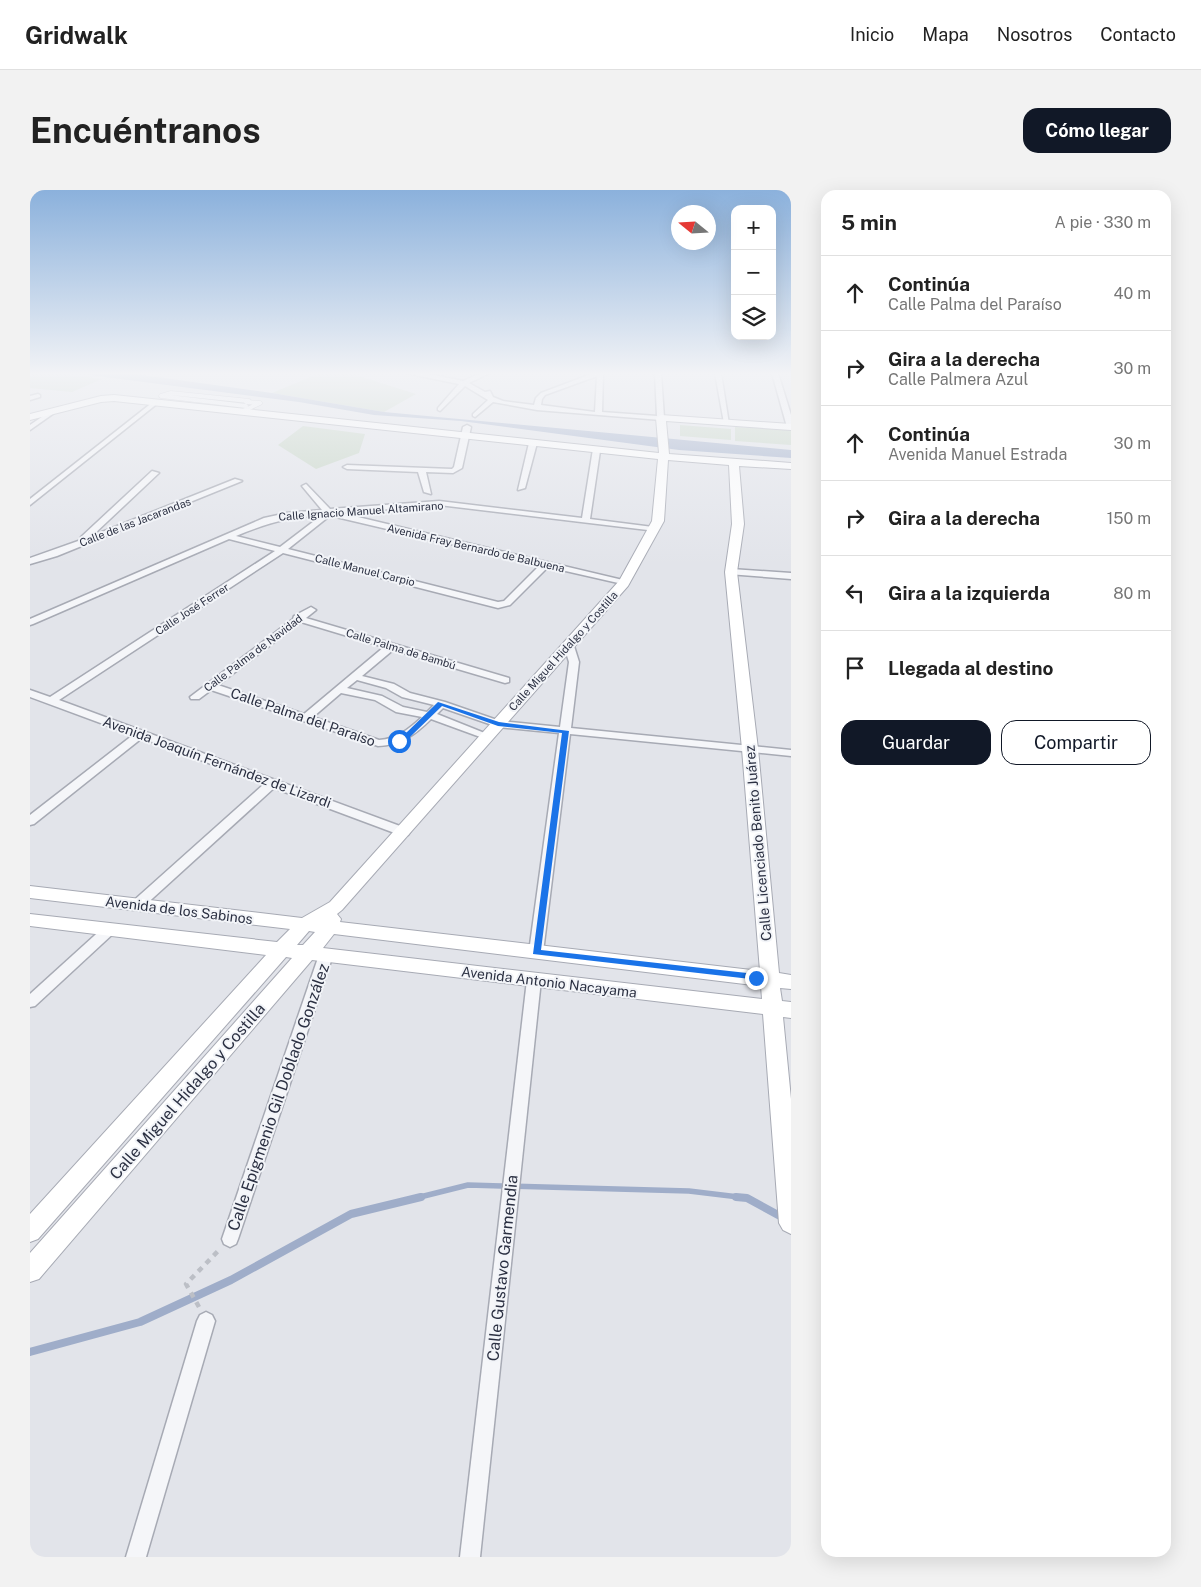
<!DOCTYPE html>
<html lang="es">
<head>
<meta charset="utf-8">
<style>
  :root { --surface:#fff; --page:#f2f2f2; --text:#222; --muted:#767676; --line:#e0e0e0; --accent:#111827 }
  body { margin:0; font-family:"Public Sans",sans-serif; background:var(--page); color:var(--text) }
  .controls { position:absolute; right:15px; top:15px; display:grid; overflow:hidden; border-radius:10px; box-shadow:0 5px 20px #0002 }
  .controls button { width:45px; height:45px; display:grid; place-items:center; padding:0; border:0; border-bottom:1px solid var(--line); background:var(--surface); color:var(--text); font:25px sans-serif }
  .compass { position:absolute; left:641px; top:15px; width:45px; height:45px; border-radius:50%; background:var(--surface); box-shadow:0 5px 20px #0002; rotate:288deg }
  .stop { position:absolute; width:15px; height:15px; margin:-11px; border:4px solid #1a73e8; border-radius:50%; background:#fff }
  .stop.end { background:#1a73e8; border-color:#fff; box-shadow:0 1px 5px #0008 }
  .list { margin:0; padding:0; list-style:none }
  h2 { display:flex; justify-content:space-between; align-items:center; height:65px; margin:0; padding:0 20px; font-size:21px }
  h2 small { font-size:16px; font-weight:400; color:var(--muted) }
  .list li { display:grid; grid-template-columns:32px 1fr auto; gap:15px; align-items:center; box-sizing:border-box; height:75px; padding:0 20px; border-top:1px solid var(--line) }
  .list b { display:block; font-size:19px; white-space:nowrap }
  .list p { margin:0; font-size:16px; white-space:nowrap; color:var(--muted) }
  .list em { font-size:16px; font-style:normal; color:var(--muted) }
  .actions { display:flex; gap:10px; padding:15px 20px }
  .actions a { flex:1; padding:11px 0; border:1px solid var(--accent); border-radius:15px; text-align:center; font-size:18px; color:var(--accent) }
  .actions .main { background:var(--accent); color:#fff }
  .icon { flex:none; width:28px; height:28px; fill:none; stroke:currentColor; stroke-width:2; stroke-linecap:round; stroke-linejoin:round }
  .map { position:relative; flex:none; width:761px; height:1367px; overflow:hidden; border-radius:15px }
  header { display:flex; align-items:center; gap:30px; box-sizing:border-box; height:70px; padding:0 25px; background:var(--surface); border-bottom:1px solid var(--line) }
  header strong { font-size:24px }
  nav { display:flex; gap:28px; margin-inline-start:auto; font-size:18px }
  .intro { display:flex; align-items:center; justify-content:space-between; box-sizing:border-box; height:120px; padding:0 30px }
  h1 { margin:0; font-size:35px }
  .button { padding:12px 22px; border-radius:15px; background:var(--accent); color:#fff; font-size:18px; font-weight:700 }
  main { display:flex; gap:30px; padding:0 30px }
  aside { flex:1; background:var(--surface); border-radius:15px; box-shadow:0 5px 20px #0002 }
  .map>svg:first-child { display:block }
  .green { fill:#c5d4c4 }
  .water { fill:#9fadc9 }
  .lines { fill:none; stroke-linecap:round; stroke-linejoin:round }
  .stream-far1 { stroke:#9fadc9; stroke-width:5.5 }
  .stream { stroke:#9fadc9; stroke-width:8 }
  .lane-casing { stroke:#a7aab4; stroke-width:5 }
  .street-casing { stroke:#a7aab4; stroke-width:3 }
  .secondary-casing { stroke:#a7aab4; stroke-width:2 }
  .path { stroke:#bcbfc6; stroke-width:4.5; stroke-dasharray:5.5 5.5; stroke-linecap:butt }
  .lane { stroke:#f5f6f9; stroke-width:4 }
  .street { fill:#f5f6f9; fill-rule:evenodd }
  .secondary { fill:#fff; fill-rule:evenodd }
  .route { fill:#1a73e8 }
  .labels { text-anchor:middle; stroke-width:4; stroke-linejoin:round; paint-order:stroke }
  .far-street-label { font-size:11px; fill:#2b3042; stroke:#f2f4f8 }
  .street-label { font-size:14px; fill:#2b3042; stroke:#f2f4f8 }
  .near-street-label { font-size:16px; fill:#2b3042; stroke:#f2f4f8 }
</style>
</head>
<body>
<header>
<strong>Gridwalk</strong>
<nav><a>Inicio</a><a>Mapa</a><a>Nosotros</a><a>Contacto</a></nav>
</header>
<div class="intro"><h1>Encuéntranos</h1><a class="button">Cómo llegar</a></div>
<main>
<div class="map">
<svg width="761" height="1367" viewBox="0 0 761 1367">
  <rect width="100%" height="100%" fill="#e2e4ea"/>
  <!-- green -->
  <g class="green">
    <polygon points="0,183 21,183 72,189 42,202 0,198"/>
    <polygon points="290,183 319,183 386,204 354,222 242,203"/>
    <polygon points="650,235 701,239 701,250 650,246"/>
    <polygon points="273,236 335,244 329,263 286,279 248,255"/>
    <polygon points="705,237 761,240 761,255 705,251"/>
  </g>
  <!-- water -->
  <polygon class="water" points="44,183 98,183 242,203 354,222 761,260 761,268 649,260 431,231 344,225 269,212"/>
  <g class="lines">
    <!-- stream-far1 -->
    <polyline class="stream-far1" points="386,1008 438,995 659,1001 717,1008"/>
    <!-- stream -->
    <g class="stream">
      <polyline points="706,1007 717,1008 761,1032"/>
      <polyline points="0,1162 110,1132 201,1090 321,1024 391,1007"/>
    </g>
    <!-- lane casing -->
    <g class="lane-casing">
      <g id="lane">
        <polyline points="216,216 131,206 141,203 219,211"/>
        <polyline points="213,221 230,213 216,212"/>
      </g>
    </g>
    <!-- street casing -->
    <g class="street-casing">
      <g id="street">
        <path d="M 375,183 L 399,184 L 433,191 L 451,183 L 460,183 L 439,193 L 455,202 L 460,201 L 463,207 L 473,211 L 504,215 L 506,208 L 511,203 L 564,183 L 573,183 L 572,222 L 627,226 L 625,183 L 631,183 L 634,228 L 631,230 L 507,220 L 463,212 L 445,227 L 443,226 L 443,224 L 458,210 L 435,196 L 410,221 L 408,220 L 408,218 L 429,194 ZM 567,186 L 565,222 L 511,215 L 512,209 L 515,205 Z"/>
        <polygon points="685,183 691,183 699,234 694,233"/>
        <polygon points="742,183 748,183 761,225 761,239 757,237"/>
        <polygon points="8,204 10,205 10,207 0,210 0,206"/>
        <polygon points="123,212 128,213 0,315 0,309"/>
        <polygon points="22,220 27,221 0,240 0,235"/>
        <polygon points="437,235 441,237 432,278 423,283 396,282 401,304 394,302 388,282 317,279 313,277 317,275 422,279 424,277 433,237"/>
        <polygon points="503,251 507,253 495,298 488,300 499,253"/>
        <path d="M 563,259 L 570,261 L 560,329 L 623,337 L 627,339 L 626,341 L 409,315 L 311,323 L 597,391 L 597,395 L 518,377 L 480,415 L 468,418 L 253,363 L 29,510 L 378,639 L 380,642 L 378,645 L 370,645 L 244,598 L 112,718 L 102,718 L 101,715 L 102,712 L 234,594 L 112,548 L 4,634 L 0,635 L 0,625 L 103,545 L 0,507 L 0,500 L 20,507 L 245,361 L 199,349 L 3,434 L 0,435 L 0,429 L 234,328 L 257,323 L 292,320 L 272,296 L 276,294 L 300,319 L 409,311 L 552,328 ZM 302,324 L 306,324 L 306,327 L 510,375 L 474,411 L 468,412 L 258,359 ZM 292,325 L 250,357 L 206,346 C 240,332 256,328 292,325 Z"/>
        <polygon points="122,281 129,283 62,346 205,289 212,291 27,366 0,374 0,368 51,350 51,347"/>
        <polygon points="701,379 761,383 761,389 698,384 697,382"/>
        <path d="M 281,417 L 286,420 L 276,428 L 479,488 L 479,492 L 475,493 L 363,460 L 332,486 L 364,494 L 380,503 L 415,512 L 470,531 L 530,537 L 539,472 L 534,456 L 539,453 L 544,456 L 549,472 L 541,538 L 761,560 L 761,566 L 540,544 L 513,762 L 511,765 L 501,765 L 499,762 L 529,543 L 468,537 L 413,518 L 407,524 L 462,546 L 457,549 L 453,548 L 401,529 C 385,545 371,555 348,556 L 181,500 L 169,509 L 161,509 L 160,507 L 263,429 L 264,426 ZM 271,432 L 354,457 L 274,524 L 188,495 ZM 327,490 L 356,498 L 372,507 L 404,515 L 397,522 L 373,517 L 352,506 L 317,498 ZM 311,503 L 345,510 L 366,522 L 392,527 C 379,539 367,549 349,550 L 283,527 Z"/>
        <polygon points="80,734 85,736 87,739 85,742 5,816 0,817 0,804 75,736"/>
        <polygon points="296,760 301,762 303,765 208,1049 206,1054 200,1057 194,1054 192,1049 289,765 291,762"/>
        <polygon points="504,785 509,786 511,790 450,1367 430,1367 497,790 499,786"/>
        <polygon points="176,1122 182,1125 185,1131 116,1367 96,1367 167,1131 170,1125"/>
      </g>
    </g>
    <!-- secondary casing -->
    <g class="secondary-casing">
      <path id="secondary" d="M 84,205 L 629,263 L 626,228 L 631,225 L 761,234 L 761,240 L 636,231 L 639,264 L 761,273 L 761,279 L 709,276 L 714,334 L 707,382 L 728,559 L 749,783 L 761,785 L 761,799 L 750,798 L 752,811 L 761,812 L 761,828 L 753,827 L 761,909 L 761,1044 L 753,1040 L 749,1033 L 733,824 L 282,770 L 9,1089 L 0,1092 L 0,1063 L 262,768 L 256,767 L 8,1049 L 0,1052 L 0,1024 L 236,765 L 0,736 L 0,724 L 247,752 L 260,739 L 0,708 L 0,696 L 272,728 L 300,712 L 589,391 L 622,331 L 628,269 L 84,211 L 71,212 L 0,230 L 0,224 L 71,206 ZM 638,270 L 699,275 L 702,334 L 695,382 L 712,559 L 730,781 L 310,732 L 311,729 L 307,724 L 312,720 L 598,396 L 634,331 ZM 279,741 L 285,742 L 273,755 L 267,755 ZM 304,744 L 731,796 L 732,809 L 293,758 Z"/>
    </g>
    <!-- path -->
    <polyline class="path" points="169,1117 156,1094 191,1058"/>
    <!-- lane -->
    <use href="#lane" class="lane"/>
    <!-- street -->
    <use href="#street" class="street"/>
    <!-- secondary -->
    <use href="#secondary" class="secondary"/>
  </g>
  <!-- sky -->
  <linearGradient id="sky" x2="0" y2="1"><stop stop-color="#8bb1dc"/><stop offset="0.49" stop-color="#f2f3f6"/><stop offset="1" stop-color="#f2f3f6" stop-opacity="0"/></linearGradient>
  <rect width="761" height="375" fill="url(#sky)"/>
  <!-- route -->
  <polygon class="route" points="408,512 469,532 539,541 511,760 726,784 729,785 729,790 503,764 532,543 468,536 412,516 379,548 367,553 367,549 374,545"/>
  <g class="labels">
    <!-- far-street labels -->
    <g class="far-street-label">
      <text transform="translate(331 321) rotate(-4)" y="4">Calle Ignacio Manuel Altamirano</text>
      <text transform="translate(105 332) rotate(-21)" y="4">Calle de las Jacarandas</text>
      <text transform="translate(446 358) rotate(13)" y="4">Avenida Fray Bernardo de Balbuena</text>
      <text transform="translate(335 380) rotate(14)" y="4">Calle Manuel Carpio</text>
      <text transform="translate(162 419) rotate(-33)" y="4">Calle José Ferrer</text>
      <text transform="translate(371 459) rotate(17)" y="4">Calle Palma de Bambú</text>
      <text transform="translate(533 461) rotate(-48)" y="4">Calle Miguel Hidalgo y Costilla</text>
      <text transform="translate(223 463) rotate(-37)" y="4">Calle Palma de Navidad</text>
    </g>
    <!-- street labels -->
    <g class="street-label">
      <text transform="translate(273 527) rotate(19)" y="5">Calle Palma del Paraíso</text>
      <text transform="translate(187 572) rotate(20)" y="5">Avenida Joaquín Fernández de Lizardi</text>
      <text transform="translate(728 653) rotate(-95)" y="5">Calle Licenciado Benito Juárez</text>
      <text transform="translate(149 720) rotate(7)" y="5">Avenida de los Sabinos</text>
      <text transform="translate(519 792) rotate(7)" y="5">Avenida Antonio Nacayama</text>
    </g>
    <!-- near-street labels -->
    <g class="near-street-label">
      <text transform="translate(157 901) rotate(-49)" y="6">Calle Miguel Hidalgo y Costilla</text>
      <text transform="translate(248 907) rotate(-71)" y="6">Calle Epigmenio Gil Doblado González</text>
      <text transform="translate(472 1078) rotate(-84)" y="6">Calle Gustavo Garmendia</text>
    </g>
  </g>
</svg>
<div class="controls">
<button>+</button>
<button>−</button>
<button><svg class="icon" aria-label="layers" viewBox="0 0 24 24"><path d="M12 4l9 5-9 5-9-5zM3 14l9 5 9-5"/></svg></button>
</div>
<svg class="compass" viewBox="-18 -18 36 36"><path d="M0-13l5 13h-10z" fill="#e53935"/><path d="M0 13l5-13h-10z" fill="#767676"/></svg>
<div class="stop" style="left:369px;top:551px"></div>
<div class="stop end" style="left:726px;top:788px"></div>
</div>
<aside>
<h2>5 min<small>A pie · 330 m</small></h2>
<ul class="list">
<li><svg class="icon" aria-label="ahead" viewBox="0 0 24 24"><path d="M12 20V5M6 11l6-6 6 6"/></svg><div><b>Continúa</b><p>Calle Palma del Paraíso</p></div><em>40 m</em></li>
<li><svg class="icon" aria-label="right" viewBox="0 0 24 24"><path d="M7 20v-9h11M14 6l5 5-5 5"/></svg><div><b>Gira a la derecha</b><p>Calle Palmera Azul</p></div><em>30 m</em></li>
<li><svg class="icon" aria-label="ahead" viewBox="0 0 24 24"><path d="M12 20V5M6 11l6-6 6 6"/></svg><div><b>Continúa</b><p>Avenida Manuel Estrada</p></div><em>30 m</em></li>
<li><svg class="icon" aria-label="right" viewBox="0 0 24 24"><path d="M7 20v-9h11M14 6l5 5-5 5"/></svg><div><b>Gira a la derecha</b></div><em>150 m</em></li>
<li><svg class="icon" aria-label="left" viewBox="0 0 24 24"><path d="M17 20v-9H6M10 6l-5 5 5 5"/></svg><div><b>Gira a la izquierda</b></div><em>80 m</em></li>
<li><svg class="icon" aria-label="arrive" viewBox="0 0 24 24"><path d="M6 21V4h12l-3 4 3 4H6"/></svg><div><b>Llegada al destino</b></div></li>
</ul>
<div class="actions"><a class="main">Guardar</a><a>Compartir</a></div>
</aside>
</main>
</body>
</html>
